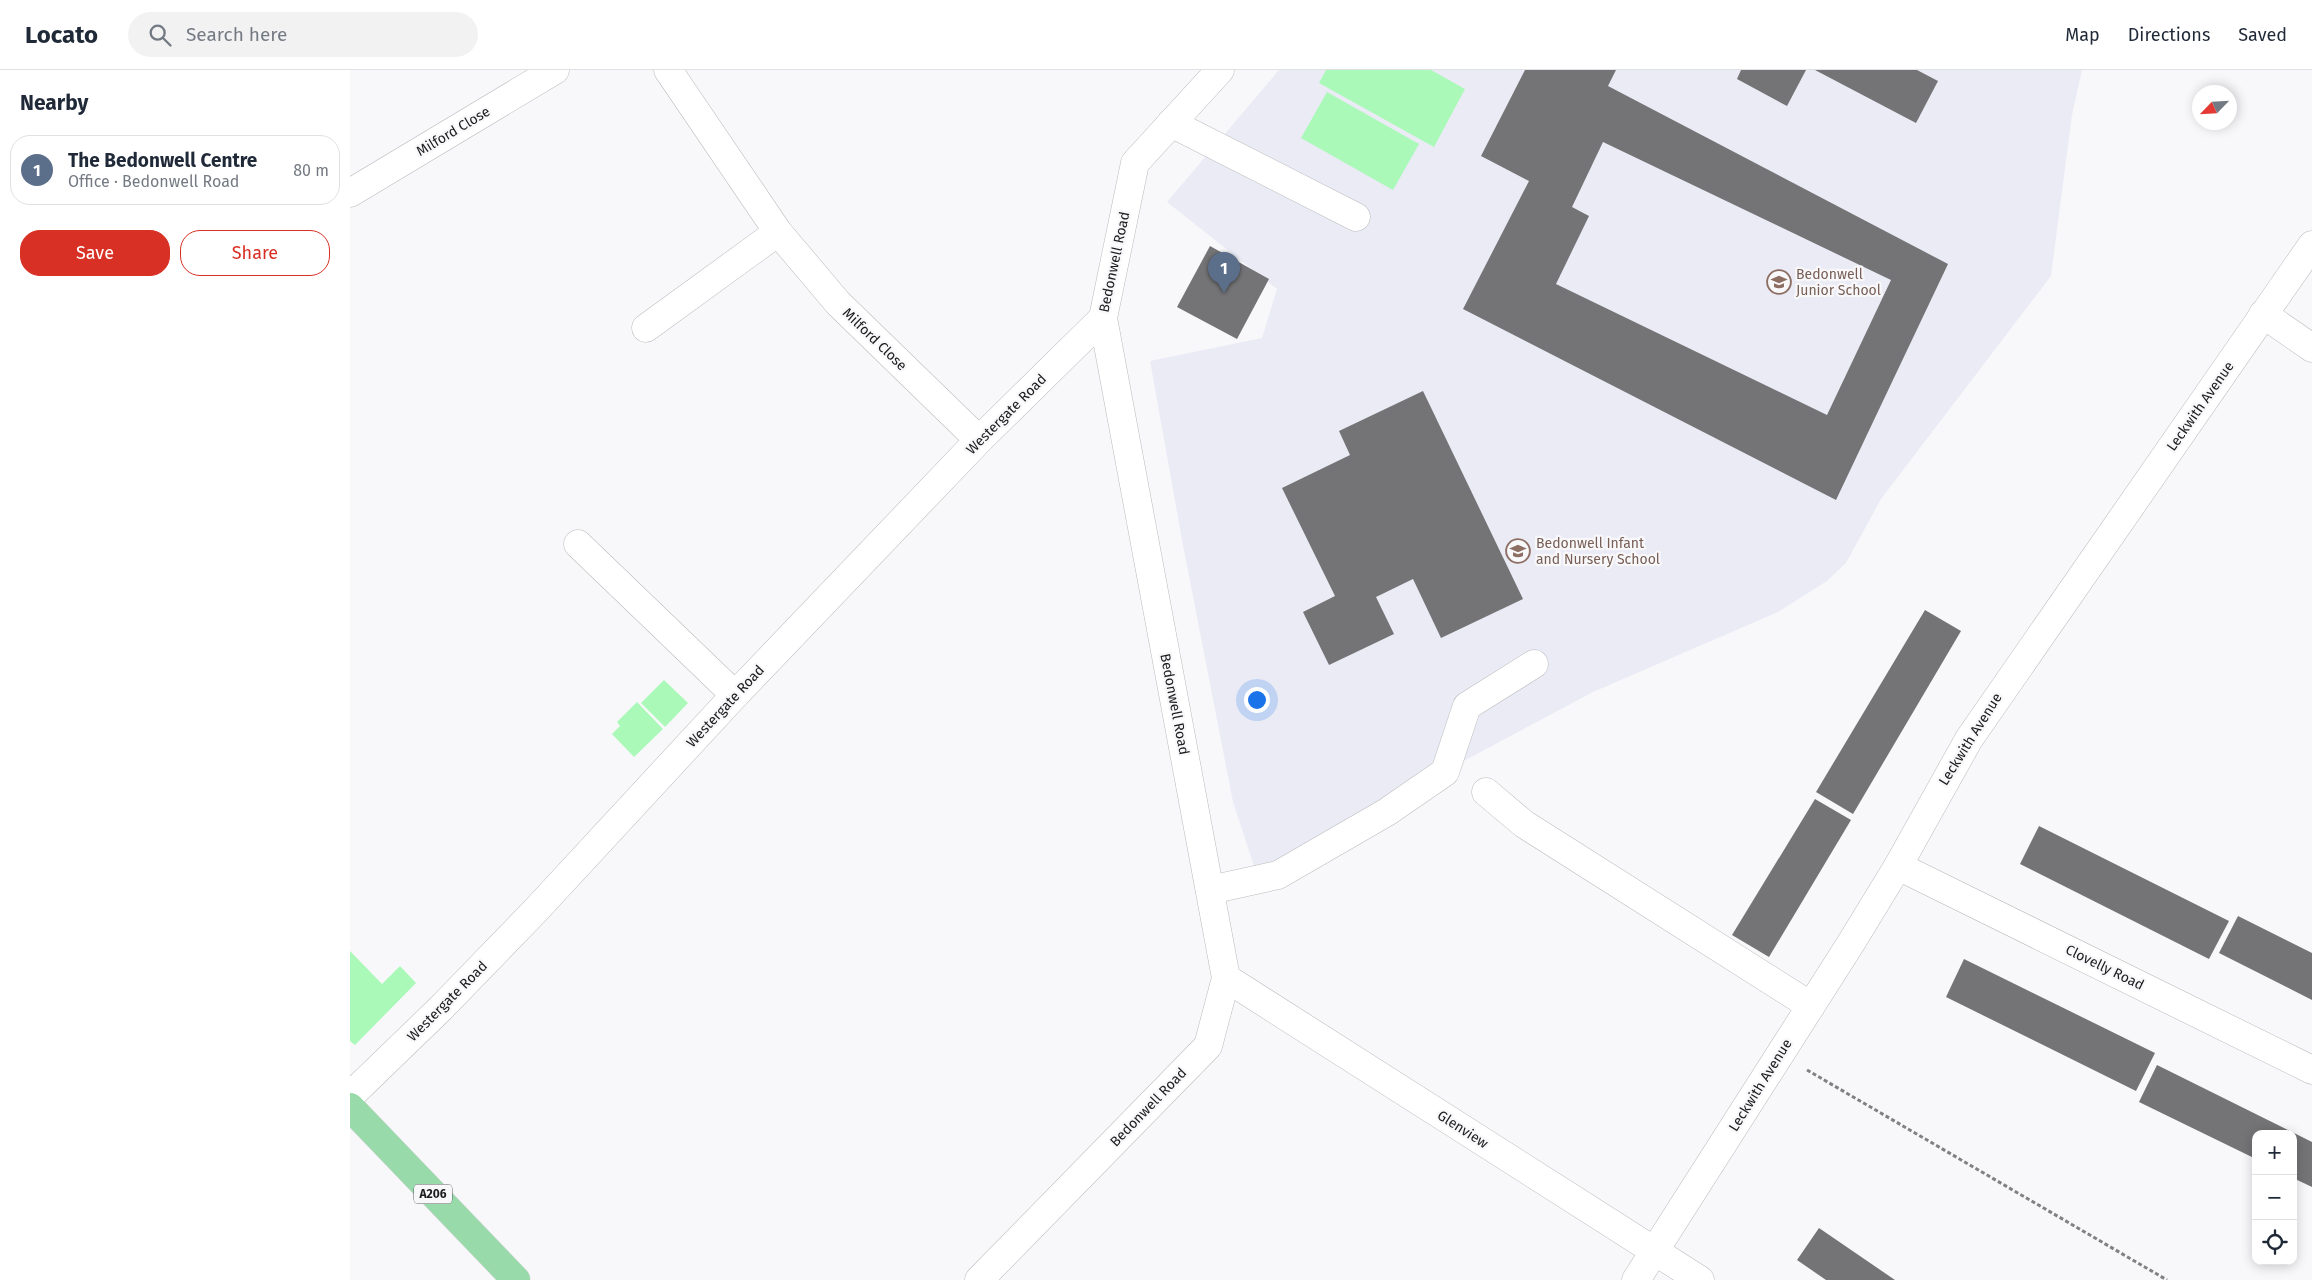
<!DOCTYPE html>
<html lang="en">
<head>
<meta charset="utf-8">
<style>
  :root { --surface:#fff; --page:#f2f2f3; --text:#1f2937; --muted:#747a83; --line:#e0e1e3; --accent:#d93025 }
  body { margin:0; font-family:"Fira Sans",sans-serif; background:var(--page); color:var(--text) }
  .controls { position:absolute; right:15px; bottom:15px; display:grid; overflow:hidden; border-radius:10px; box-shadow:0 2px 12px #0003 }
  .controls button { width:45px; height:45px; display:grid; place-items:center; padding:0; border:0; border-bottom:1px solid var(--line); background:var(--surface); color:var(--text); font:25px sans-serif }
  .compass { position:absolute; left:1842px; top:15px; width:45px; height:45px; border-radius:50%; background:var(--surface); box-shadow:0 2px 12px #0003; rotate:245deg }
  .you { position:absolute; left:906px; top:629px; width:18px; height:18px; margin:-12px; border:4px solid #fff; border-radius:50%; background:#1a73e8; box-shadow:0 0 0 8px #1a73e833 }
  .badge { display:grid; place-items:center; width:32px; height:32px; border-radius:50%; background:var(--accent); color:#fff; font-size:16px; font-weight:700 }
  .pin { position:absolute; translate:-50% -41px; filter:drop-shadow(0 1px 2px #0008) }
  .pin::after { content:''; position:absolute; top:26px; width:18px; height:15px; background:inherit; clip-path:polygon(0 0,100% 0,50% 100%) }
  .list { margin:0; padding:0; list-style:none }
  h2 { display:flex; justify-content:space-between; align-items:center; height:65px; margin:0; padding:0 20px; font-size:21px }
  h2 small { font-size:16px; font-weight:400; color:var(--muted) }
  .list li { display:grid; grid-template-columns:32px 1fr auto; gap:15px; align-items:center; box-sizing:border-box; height:70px; margin:0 10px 10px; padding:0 10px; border:1px solid var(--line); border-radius:20px }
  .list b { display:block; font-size:19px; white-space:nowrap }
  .list p { margin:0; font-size:16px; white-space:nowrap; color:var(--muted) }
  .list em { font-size:16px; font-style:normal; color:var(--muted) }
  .actions { display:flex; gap:10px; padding:15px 20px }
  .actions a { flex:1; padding:11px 0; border:1px solid var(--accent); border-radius:20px; text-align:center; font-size:18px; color:var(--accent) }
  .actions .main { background:var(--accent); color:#fff }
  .icon { flex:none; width:28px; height:28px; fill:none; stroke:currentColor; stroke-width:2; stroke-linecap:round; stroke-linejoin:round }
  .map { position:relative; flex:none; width:1962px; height:1210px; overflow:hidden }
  header { display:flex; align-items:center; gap:30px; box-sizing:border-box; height:70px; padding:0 25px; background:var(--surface); border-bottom:1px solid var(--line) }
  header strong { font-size:24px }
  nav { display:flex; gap:28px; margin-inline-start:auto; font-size:18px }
  .search { width:350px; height:45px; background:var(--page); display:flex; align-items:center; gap:12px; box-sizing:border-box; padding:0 18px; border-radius:28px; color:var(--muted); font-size:19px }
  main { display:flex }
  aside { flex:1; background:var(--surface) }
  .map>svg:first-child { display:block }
  .built { fill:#eaebf5 }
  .green { fill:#abf9b8 }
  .building { fill:#747476; fill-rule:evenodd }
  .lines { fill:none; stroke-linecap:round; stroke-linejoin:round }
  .minor-casing { stroke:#bbbbbd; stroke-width:29 }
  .major-casing { stroke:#d6d6d6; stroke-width:29 }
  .path { stroke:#818183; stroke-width:3; stroke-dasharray:4 2.5; stroke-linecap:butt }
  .minor { stroke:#fff; stroke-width:28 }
  .major { stroke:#98daaa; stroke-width:28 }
  .labels { text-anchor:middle; stroke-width:4.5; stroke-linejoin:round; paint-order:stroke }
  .shield { fill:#f8f8fb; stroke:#5e5e60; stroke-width:1 }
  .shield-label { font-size:12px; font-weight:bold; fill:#1c1c1d }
  .street-label { font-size:14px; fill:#1c1c1d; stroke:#f8f8fb }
  .education-label { font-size:14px; fill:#785e54; stroke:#f8f8fb; text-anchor:start }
</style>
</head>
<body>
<header>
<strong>Locato</strong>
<div class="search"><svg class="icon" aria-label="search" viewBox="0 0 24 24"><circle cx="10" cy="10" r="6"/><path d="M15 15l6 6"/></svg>Search here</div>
<nav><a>Map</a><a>Directions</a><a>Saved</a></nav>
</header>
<main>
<aside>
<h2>Nearby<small></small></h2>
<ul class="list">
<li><span class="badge" style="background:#5c6f8a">1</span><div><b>The Bedonwell Centre</b><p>Office · Bedonwell Road</p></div><em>80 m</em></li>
</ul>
<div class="actions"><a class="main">Save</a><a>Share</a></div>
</aside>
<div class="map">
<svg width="1962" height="1210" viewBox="0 0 1962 1210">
  <rect width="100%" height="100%" fill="#f8f8fb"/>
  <!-- built -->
  <polygon class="built" points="929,0 1732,0 1722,45 1701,206 1531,429 1496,493 1477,511 1428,542 1243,622 906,802 883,732 832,470 800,291 912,268 927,219 817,132"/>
  <!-- green -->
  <g class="green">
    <polygon points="976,0 1081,0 1115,19 1084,77 969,13"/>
    <polygon points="977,22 1069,74 1043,120 951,68"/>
    <polygon points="314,610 338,633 315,657 291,633"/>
    <polygon points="287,632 313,659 284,687 262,664 270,656 267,652"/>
    <polygon points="0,881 32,914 50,896 66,913 5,975 0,971"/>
  </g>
  <!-- building -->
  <g class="building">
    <path d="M 1175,0 L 1266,0 L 1258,16 L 1598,194 L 1486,430 L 1113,239 L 1179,111 L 1131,86 ZM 1253,72 L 1541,210 L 1477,345 L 1206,214 L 1239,146 L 1222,137 Z"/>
    <polygon points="1391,0 1456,0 1437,36 1387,9"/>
    <polygon points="1465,0 1567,0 1588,11 1566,53"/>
    <polygon points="860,176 919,209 887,269 827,237"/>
    <polygon points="1073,321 1173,529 1091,568 1063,509 1026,527 1044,564 979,595 953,542 985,526 932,418 1000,385 989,361"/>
    <polygon points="1575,540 1611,561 1503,744 1466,722"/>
    <polygon points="1465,729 1501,750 1419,887 1382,865"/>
    <polygon points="1689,756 1879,851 1859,889 1670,794"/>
    <polygon points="1888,846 1962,883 1962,930 1869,883"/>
    <polygon points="1614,889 1805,983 1786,1021 1596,927"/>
    <polygon points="1807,995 1962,1072 1962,1117 1943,1108 1943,1064 1906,1064 1906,1089 1789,1032"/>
    <polygon points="1469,1158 1545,1210 1476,1210 1447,1190"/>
  </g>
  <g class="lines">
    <!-- minor casing -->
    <g class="minor-casing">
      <g id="minor">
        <polyline points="318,0 428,162 488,233 629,370"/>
        <polyline points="821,53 1006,147"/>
        <polyline points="0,123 205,0"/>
        <polyline points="1913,244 1962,278"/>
        <polyline points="296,258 428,162"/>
        <polyline points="228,474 385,625"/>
        <polyline points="1136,722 1174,754 1461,936"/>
        <polyline points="1548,796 1962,1000"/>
        <polyline points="860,820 928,805 1037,742 1095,702 1117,636 1184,594"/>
        <polyline points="876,908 1350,1210"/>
        <polyline points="0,1026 91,938 186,840 385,625 629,370 753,248"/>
        <polyline points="629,1210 858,976 876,908 753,248 785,93 870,0"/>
        <polyline points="1286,1210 1501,873 1548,796 1619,669 1962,175"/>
      </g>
    </g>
    <!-- major casing -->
    <g class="major-casing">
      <polyline id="major" points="0,1037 166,1210"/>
    </g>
    <!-- path -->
    <polyline class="path" points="1457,1000 1817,1210"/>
    <!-- minor -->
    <use href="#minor" class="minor"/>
    <!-- major -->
    <use href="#major" class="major"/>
  </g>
  <!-- icons -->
  <defs>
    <g id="school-ring" transform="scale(1.25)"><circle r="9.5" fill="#f8f8fb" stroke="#8d6e63" stroke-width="1.5"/><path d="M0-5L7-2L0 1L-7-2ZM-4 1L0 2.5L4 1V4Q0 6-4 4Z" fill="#8d6e63"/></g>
  </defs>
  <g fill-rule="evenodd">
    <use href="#school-ring" x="1429" y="212"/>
    <use href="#school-ring" x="1168" y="481"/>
  </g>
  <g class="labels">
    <!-- shield labels -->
    <rect class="shield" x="64" y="1114.5" width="38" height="19" rx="4"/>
    <g class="shield-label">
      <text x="83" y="1128">A206</text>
    </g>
    <!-- street labels -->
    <g class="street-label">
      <text transform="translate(103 61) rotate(-31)" y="5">Milford Close</text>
      <text transform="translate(764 192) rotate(-78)" y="5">Bedonwell Road</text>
      <text transform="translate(525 269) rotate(44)" y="5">Milford Close</text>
      <text transform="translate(1850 336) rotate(-55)" y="5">Leckwith Avenue</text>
      <text transform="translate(656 344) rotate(-45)" y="5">Westergate Road</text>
      <text transform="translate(825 634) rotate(79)" y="5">Bedonwell Road</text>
      <text transform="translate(375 636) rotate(-47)" y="5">Westergate Road</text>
      <text transform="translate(1620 669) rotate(-58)" y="5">Leckwith Avenue</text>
      <text transform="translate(1755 897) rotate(26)" y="5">Clovelly Road</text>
      <text transform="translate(97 931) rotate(-45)" y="5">Westergate Road</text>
      <text transform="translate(1410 1015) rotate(-58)" y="5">Leckwith Avenue</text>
      <text transform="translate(798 1037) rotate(-46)" y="5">Bedonwell Road</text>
      <text transform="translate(1113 1059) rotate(33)" y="5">Glenview</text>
    </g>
    <!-- education labels -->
    <g class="education-label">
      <text x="1446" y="209">Bedonwell<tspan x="1446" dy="16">Junior School</tspan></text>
      <text x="1186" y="478">Bedonwell Infant<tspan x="1186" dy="16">and Nursery School</tspan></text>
    </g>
  </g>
</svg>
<div class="controls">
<button>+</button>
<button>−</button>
<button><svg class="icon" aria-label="locate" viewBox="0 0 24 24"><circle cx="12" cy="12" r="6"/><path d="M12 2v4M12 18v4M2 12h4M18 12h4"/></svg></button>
</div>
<svg class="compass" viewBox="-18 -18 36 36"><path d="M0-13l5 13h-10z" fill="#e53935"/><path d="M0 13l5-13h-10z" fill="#747a83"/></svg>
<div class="you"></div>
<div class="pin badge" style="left:874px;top:223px;background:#5c6f8a">1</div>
</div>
</main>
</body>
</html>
